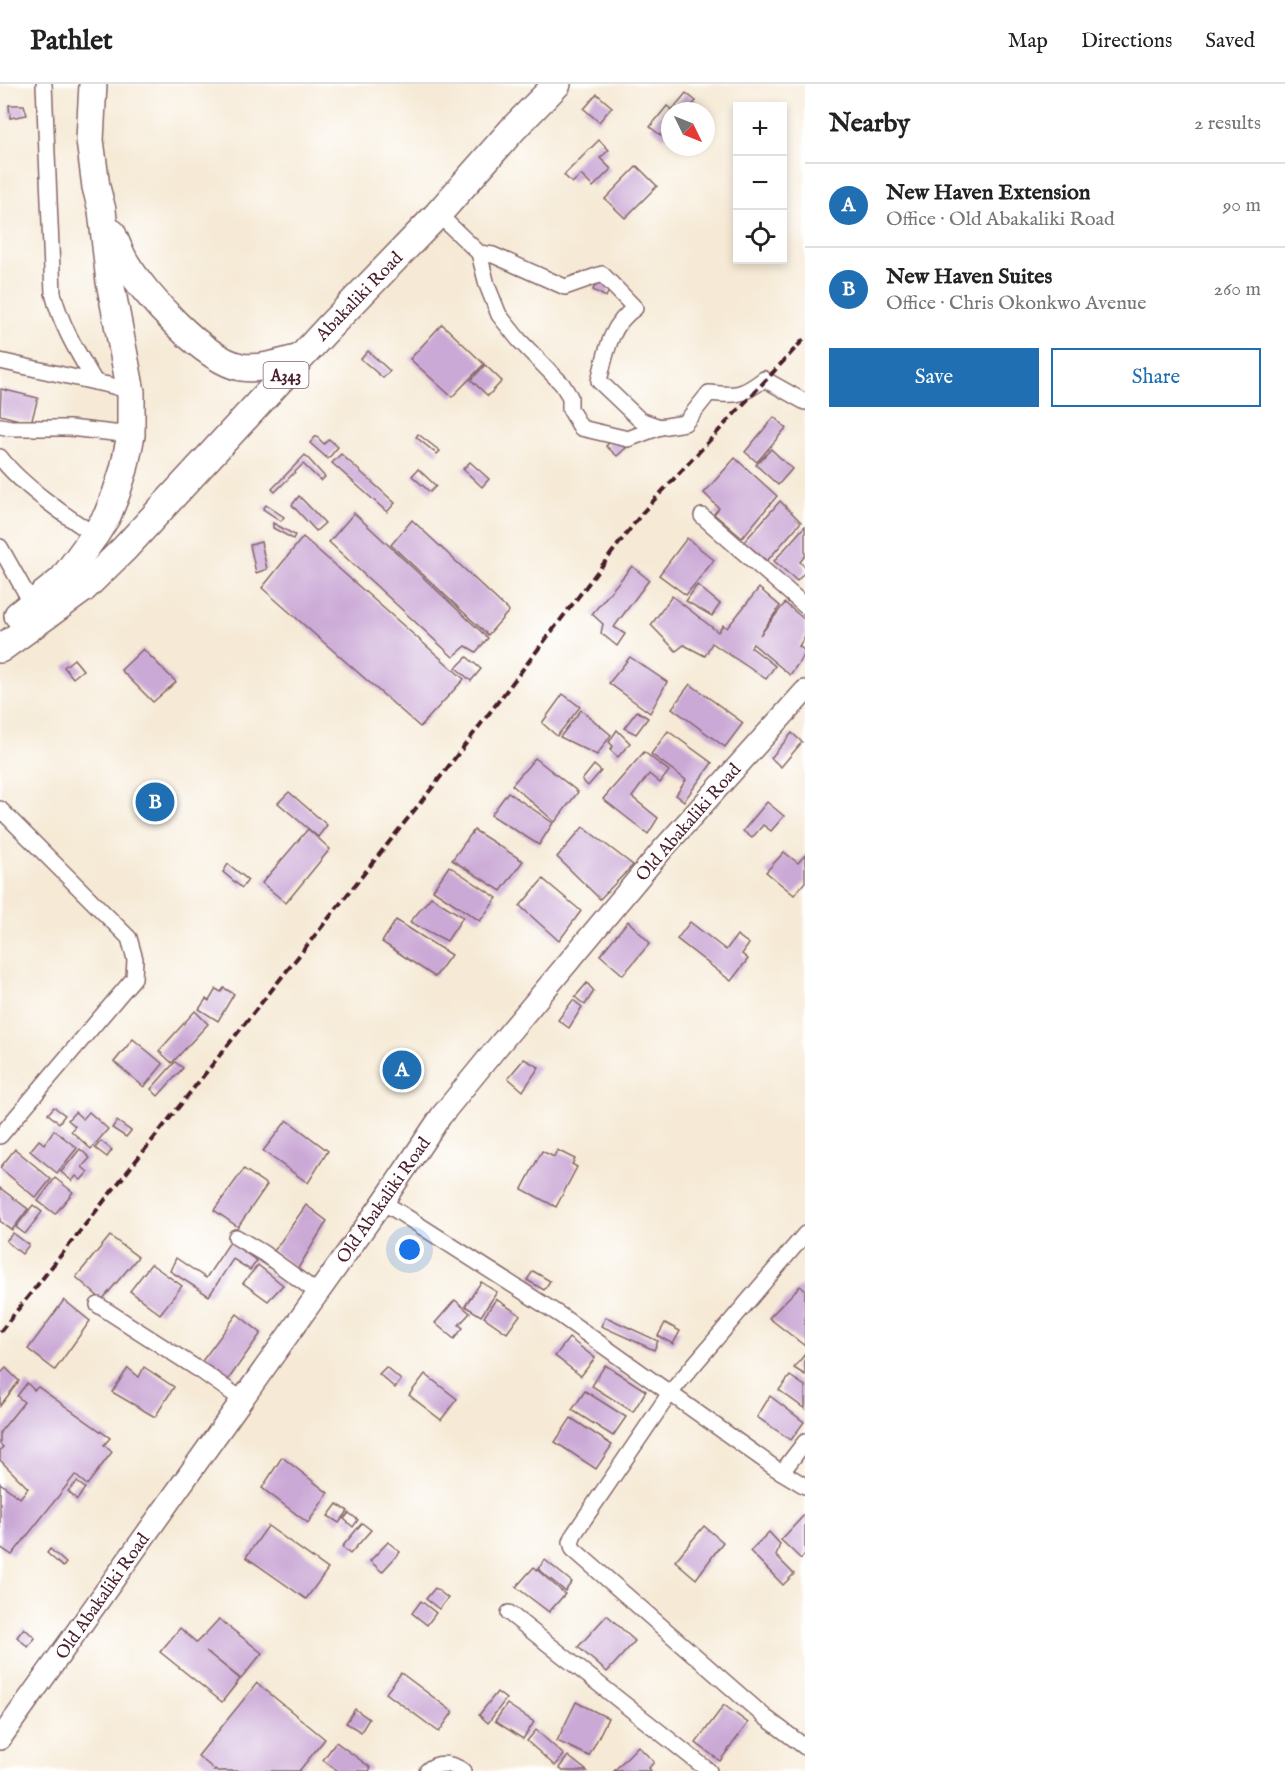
<!DOCTYPE html>
<html lang="en">
<head>
<meta charset="utf-8">
<style>
  :root { --surface:#fff; --page:#f2f2f2; --text:#222; --muted:#767676; --line:#e0e0e0; --accent:#1f6fb2 }
  body { margin:0; font-family:"IM FELL English",serif; background:var(--page); color:var(--text) }
  .controls { position:absolute; right:18px; top:18px; display:grid; overflow:hidden; border-radius:0px; box-shadow:0 3px 9px #0003 }
  .controls button { width:54px; height:54px; display:grid; place-items:center; padding:0; border:0; border-bottom:2px solid var(--line); background:var(--surface); color:var(--text); font:30px sans-serif }
  .compass { position:absolute; left:661px; top:18px; width:54px; height:54px; border-radius:50%; background:var(--surface); box-shadow:0 3px 9px #0003; rotate:133deg }
  .you { position:absolute; left:410px; top:1166px; width:21px; height:21px; margin:-15px; border:4px solid #fff; border-radius:50%; background:#1a73e8; box-shadow:0 0 0 9px #1a73e833 }
  .badge { display:grid; place-items:center; width:39px; height:39px; border-radius:50%; background:var(--accent); color:#fff; font-size:20px; font-weight:700 }
  .pin { position:absolute; translate:-50% -50%; border:3px solid #fff; box-shadow:0 2px 6px #0006 }
  .list { margin:0; padding:0; list-style:none }
  h2 { display:flex; justify-content:space-between; align-items:center; height:78px; margin:0; padding:0 24px; font-size:26px }
  h2 small { font-size:20px; font-weight:400; color:var(--muted) }
  .list li { display:grid; grid-template-columns:39px 1fr auto; gap:18px; align-items:center; box-sizing:border-box; height:84px; padding:0 24px; border-top:2px solid var(--line) }
  .list b { display:block; font-size:22px; white-space:nowrap }
  .list p { margin:0; font-size:20px; white-space:nowrap; color:var(--muted) }
  .list em { font-size:20px; font-style:normal; color:var(--muted) }
  .actions { display:flex; gap:12px; padding:18px 24px }
  .actions a { flex:1; padding:14px 0; border:2px solid var(--accent); border-radius:0px; text-align:center; font-size:21px; color:var(--accent) }
  .actions .main { background:var(--accent); color:#fff }
  .icon { flex:none; width:33px; height:33px; fill:none; stroke:currentColor; stroke-width:2; stroke-linecap:round; stroke-linejoin:round }
  .map { position:relative; flex:none; width:805px; height:1687px; overflow:hidden }
  header { display:flex; align-items:center; gap:36px; box-sizing:border-box; height:84px; padding:0 30px; background:var(--surface); border-bottom:2px solid var(--line) }
  header strong { font-size:28px }
  nav { display:flex; gap:33px; margin-inline-start:auto; font-size:21px }
  main { display:flex }
  aside { flex:1; background:var(--surface) }
  .map>svg:first-child { display:block }
  .building { fill:#cba9d6 }
  .lines { fill:none; stroke-linecap:round; stroke-linejoin:round }
  .street-casing { stroke:#866667; stroke-width:18 }
  .secondary-casing { stroke:#866667; stroke-width:24 }
  .highway-casing { stroke:#866667; stroke-width:30 }
  .street { stroke:#fff; stroke-width:15 }
  .secondary { stroke:#fff; stroke-width:21 }
  .highway { stroke:#fff; stroke-width:27 }
  .rail { stroke:#4a1f2b; stroke-width:4; stroke-dasharray:9 4.5; stroke-linecap:butt }
  .labels { text-anchor:middle; stroke-width:4.5; stroke-linejoin:round; paint-order:stroke }
  .shield { fill:#fff; stroke:#80626b; stroke-width:1.5 }
  .shield-label { font-size:16px; font-weight:bold; fill:#4a1f2b }
  .street-label { font-size:18px; fill:#4a1f2b; stroke:#fff }
</style>
</head>
<body>
<header>
<strong>Pathlet</strong>
<nav><a>Map</a><a>Directions</a><a>Saved</a></nav>
</header>
<main>
<div class="map">
<svg width="805" height="1687" viewBox="0 0 805 1687">
  <rect width="100%" height="100%" fill="#fff"/>
  <filter id="ink" filterUnits="userSpaceOnUse"><feTurbulence type="fractalNoise" baseFrequency=".0167" numOctaves="2"/><feDisplacementMap in="SourceGraphic" scale="12" xChannelSelector="R" yChannelSelector="G"/><feConvolveMatrix kernelMatrix="1 2 1 2 8 2 1 2 1" color-interpolation-filters="sRGB"/></filter>
  <filter id="wash" filterUnits="userSpaceOnUse"><feTurbulence type="fractalNoise" baseFrequency=".008" numOctaves="4" result="noise"/><feDisplacementMap in="SourceGraphic" scale="24" xChannelSelector="R" yChannelSelector="G"/><feGaussianBlur stdDeviation="1.35" result="paint"/><feColorMatrix in="noise" values="0 0 0 0 0 0 0 0 0 0 0 0 0 0 0 0 0 1.4 0 .05"/><feComposite in="paint" operator="in"/></filter>
  <g filter="url(#wash)">
    <rect width="100%" height="100%" fill="#f6ead6"/>
    <g id="blocks">
      <!-- building -->
      <g class="building">
        <polygon points="686,9 696,17 687,27 670,27 670,47 664,54 650,43 667,22 672,26"/>
        <polygon points="597,10 612,23 599,38 584,25"/>
        <polygon points="9,21 24,21 27,31 10,34"/>
        <polygon points="599,56 609,66 600,74 611,85 593,103 581,91 572,99 564,91"/>
        <polygon points="637,82 657,102 625,134 605,115"/>
        <polygon points="597,197 610,204 606,213 593,206"/>
        <polygon points="442,240 484,280 452,313 410,275"/>
        <polygon points="368,267 390,287 383,294 361,275"/>
        <polygon points="485,281 502,297 488,312 471,296"/>
        <polygon points="1,305 38,314 31,339 0,331"/>
        <polygon points="774,333 786,344 757,378 745,368"/>
        <polygon points="418,350 440,367 437,370 416,353"/>
        <polygon points="316,352 324,360 329,355 338,363 328,375 310,359"/>
        <polygon points="616,352 627,363 617,372 606,362"/>
        <polygon points="771,365 792,385 778,401 756,381"/>
        <polygon points="341,370 395,419 387,428 332,379"/>
        <polygon points="305,371 325,393 321,397 303,380 275,408 272,405"/>
        <polygon points="735,374 777,412 742,454 714,430 719,424 704,409"/>
        <polygon points="470,378 489,395 482,403 463,385"/>
        <polygon points="418,385 436,402 430,408 412,392"/>
        <polygon points="299,412 325,439 316,447 292,421"/>
        <polygon points="780,417 801,438 767,477 744,458"/>
        <polygon points="266,421 284,433 281,437 263,425"/>
        <polygon points="354,429 488,554 476,568 466,562 453,573 329,458"/>
        <polygon points="412,436 509,527 488,551 391,461"/>
        <polygon points="273,439 295,451 293,455 273,444"/>
        <polygon points="805,442 805,472 800,478 805,483 805,488 797,497 774,477"/>
        <polygon points="303,453 464,595 420,643 262,504"/>
        <polygon points="687,454 714,476 686,511 659,491"/>
        <polygon points="261,458 267,485 256,489 250,461"/>
        <polygon points="632,482 649,496 614,543 625,550 617,562 601,549 603,540 592,530"/>
        <polygon points="697,501 720,520 712,532 686,517"/>
        <polygon points="759,504 780,522 760,551 785,519 805,536 805,552 799,562 805,567 805,570 790,591 753,560 751,563 775,582 766,595 712,559 705,572 684,561 676,567 651,541 672,512 718,548 723,541 727,544"/>
        <polygon points="143,565 176,598 153,618 121,586"/>
        <polygon points="467,573 481,585 471,597 456,584"/>
        <polygon points="630,573 667,598 650,629 609,599"/>
        <polygon points="74,575 83,586 73,594 64,583"/>
        <polygon points="690,600 743,639 725,663 672,624"/>
        <polygon points="563,610 580,623 557,652 542,639"/>
        <polygon points="581,626 611,651 597,671 560,653"/>
        <polygon points="637,627 648,634 636,650 624,644"/>
        <polygon points="617,646 630,659 618,673 610,666 613,662 609,658"/>
        <polygon points="668,647 712,679 684,717 676,711 686,696 651,670"/>
        <polygon points="792,649 802,658 781,683 771,674"/>
        <polygon points="644,668 669,687 660,699 649,690 632,713 658,734 648,750 603,715"/>
        <polygon points="535,674 578,708 555,738 512,701"/>
        <polygon points="594,681 601,687 588,702 582,696"/>
        <polygon points="289,708 327,741 318,753 278,719"/>
        <polygon points="508,708 553,739 539,761 491,731"/>
        <polygon points="767,718 784,732 771,747 763,741 752,754 743,747"/>
        <polygon points="583,743 633,781 600,815 557,773"/>
        <polygon points="308,745 330,765 286,819 262,799"/>
        <polygon points="474,746 523,777 501,807 452,776"/>
        <polygon points="784,768 798,779 805,771 805,798 794,811 766,788"/>
        <polygon points="228,780 248,796 242,804 223,788"/>
        <polygon points="449,782 497,814 480,837 433,806"/>
        <polygon points="543,795 581,827 559,857 520,822"/>
        <polygon points="431,813 463,833 447,857 410,838"/>
        <polygon points="396,836 451,871 435,893 382,858"/>
        <polygon points="628,837 650,859 623,891 600,871"/>
        <polygon points="690,838 726,866 737,851 749,860 742,870 748,875 731,897 677,855"/>
        <polygon points="587,899 594,907 585,921 575,913"/>
        <polygon points="224,904 234,910 218,937 199,925 206,915 209,917 216,905 221,908"/>
        <polygon points="573,916 582,923 569,944 558,936"/>
        <polygon points="195,927 208,940 172,979 159,967"/>
        <polygon points="133,955 163,980 144,1003 114,978"/>
        <polygon points="524,975 539,983 523,1007 508,994"/>
        <polygon points="175,978 183,984 158,1012 151,1005"/>
        <polygon points="54,1023 65,1031 59,1039 48,1030"/>
        <polygon points="75,1028 83,1035 89,1028 108,1045 91,1065 71,1047 75,1042 68,1036"/>
        <polygon points="287,1036 328,1067 308,1099 263,1067"/>
        <polygon points="117,1037 131,1047 126,1053 112,1044"/>
        <polygon points="54,1046 77,1064 57,1089 30,1067 39,1056 44,1060"/>
        <polygon points="101,1057 112,1066 107,1073 95,1064"/>
        <polygon points="15,1065 51,1095 36,1114 0,1084"/>
        <polygon points="80,1065 90,1074 82,1083 88,1088 81,1096 76,1092 72,1097 61,1088"/>
        <polygon points="557,1066 575,1075 572,1080 577,1083 556,1123 522,1105 542,1067 554,1073"/>
        <polygon points="244,1085 267,1101 238,1143 214,1126"/>
        <polygon points="55,1094 73,1108 55,1130 38,1117"/>
        <polygon points="0,1104 28,1125 12,1146 0,1137"/>
        <polygon points="33,1121 42,1128 25,1150 16,1143"/>
        <polygon points="306,1121 327,1137 297,1186 274,1167"/>
        <polygon points="13,1149 29,1161 22,1170 6,1157"/>
        <polygon points="110,1152 138,1173 102,1216 76,1193"/>
        <polygon points="230,1158 257,1177 250,1186 233,1175 209,1212 170,1187 176,1174 206,1194"/>
        <polygon points="151,1180 182,1202 160,1230 130,1207"/>
        <polygon points="258,1181 283,1201 268,1217 243,1199"/>
        <polygon points="533,1187 550,1197 544,1206 527,1196"/>
        <polygon points="481,1198 497,1208 481,1232 465,1222"/>
        <polygon points="800,1202 805,1206 805,1262 769,1234"/>
        <polygon points="496,1215 520,1231 507,1249 484,1233"/>
        <polygon points="64,1216 90,1237 55,1286 28,1265"/>
        <polygon points="455,1216 470,1229 459,1241 463,1244 454,1255 435,1239"/>
        <polygon points="237,1230 261,1249 228,1296 202,1277"/>
        <polygon points="606,1233 658,1257 654,1266 601,1242"/>
        <polygon points="665,1239 680,1247 673,1260 658,1252"/>
        <polygon points="569,1254 595,1274 581,1292 555,1272"/>
        <polygon points="805,1270 805,1291 794,1284"/>
        <polygon points="605,1281 646,1307 633,1328 592,1302"/>
        <polygon points="144,1283 174,1303 155,1333 112,1308 128,1284 139,1293"/>
        <polygon points="386,1283 401,1296 395,1304 379,1290"/>
        <polygon points="6,1284 19,1297 0,1322 0,1290"/>
        <polygon points="425,1290 457,1315 441,1336 409,1311"/>
        <polygon points="790,1292 805,1302 805,1325 779,1306"/>
        <polygon points="27,1299 34,1306 38,1303 110,1354 104,1361 112,1368 87,1401 75,1391 12,1471 0,1463 0,1399 20,1414 28,1404 0,1376 0,1366 3,1363 0,1360 0,1348 24,1318 17,1312"/>
        <polygon points="585,1307 626,1333 613,1352 572,1326"/>
        <polygon points="770,1312 804,1338 791,1356 757,1333"/>
        <polygon points="571,1334 612,1361 596,1385 555,1358"/>
        <polygon points="282,1373 328,1409 308,1439 262,1404"/>
        <polygon points="77,1398 85,1404 77,1416 68,1407"/>
        <polygon points="337,1420 348,1427 339,1439 328,1432"/>
        <polygon points="349,1429 358,1436 353,1443 344,1435"/>
        <polygon points="805,1430 805,1470 801,1475 781,1456"/>
        <polygon points="362,1439 371,1446 350,1470 342,1463"/>
        <polygon points="268,1442 328,1485 306,1515 246,1473"/>
        <polygon points="704,1442 723,1458 696,1495 675,1477"/>
        <polygon points="769,1448 780,1460 776,1472 794,1490 783,1501 750,1467"/>
        <polygon points="388,1458 400,1468 382,1488 370,1477"/>
        <polygon points="50,1465 66,1479 63,1483 47,1469"/>
        <polygon points="545,1476 572,1498 565,1507 538,1485"/>
        <polygon points="534,1483 565,1510 549,1528 516,1503"/>
        <polygon points="435,1504 448,1514 439,1525 426,1515"/>
        <polygon points="421,1517 436,1529 427,1541 412,1529"/>
        <polygon points="607,1531 635,1557 607,1588 578,1563"/>
        <polygon points="219,1535 262,1569 241,1595 206,1567 240,1595 222,1618 160,1568 180,1544 197,1559"/>
        <polygon points="24,1544 35,1554 28,1563 17,1553"/>
        <polygon points="401,1589 453,1628 439,1648 386,1609"/>
        <polygon points="257,1599 325,1655 299,1687 214,1687 215,1686 198,1672"/>
        <polygon points="497,1608 506,1615 488,1639 479,1631"/>
        <polygon points="576,1618 608,1634 589,1672 557,1657"/>
        <polygon points="507,1620 534,1638 523,1655 495,1637"/>
        <polygon points="724,1621 748,1639 720,1677 696,1659"/>
        <polygon points="355,1625 369,1635 361,1648 346,1639"/>
        <polygon points="536,1646 564,1671 555,1682 527,1657"/>
        <polygon points="336,1658 371,1684 369,1687 338,1687 323,1676"/>
        <polygon points="638,1662 654,1678 649,1684 651,1687 614,1687"/>
        <polygon points="568,1672 587,1687 563,1687 559,1684"/>
      </g>
    </g>
  </g>
  <g filter="url(#ink)">
    <use href="#blocks" fill-opacity="0" stroke="#866667" stroke-width="1.5"/>
    <g class="lines">
      <!-- street casing -->
      <g class="street-casing">
        <g id="street">
          <path d="M 44,0 L 53,209 C 61,242 78,269 95,298"/>
          <path d="M 438,130 L 479,169 L 493,171 L 565,203 L 602,190 L 635,224 C 610,241 606,269 599,297 L 640,336 L 660,343 L 628,355 L 581,344 L 570,325 L 570,313 L 562,300 L 519,256 L 499,231 L 487,201 L 479,169"/>
          <polyline points="0,277 113,302 131,308"/>
          <polyline points="0,342 11,344 70,344 131,351"/>
          <path d="M 660,343 L 685,339 L 709,309 C 736,312 742,312 764,295 L 805,318"/>
          <path d="M 0,373 C 20,400 67,433 95,451"/>
          <polyline points="702,432 805,522"/>
          <polyline points="0,463 32,520"/>
          <polyline points="0,725 129,854 135,875 134,894 0,1052"/>
          <polyline points="383,1118 560,1231 775,1384 805,1402"/>
          <polyline points="805,1150 670,1309 574,1450 571,1458 573,1465 765,1633 805,1663"/>
          <polyline points="236,1153 263,1169 318,1209"/>
          <polyline points="98,1221 204,1289 241,1315"/>
          <polyline points="782,1388 805,1358"/>
          <polyline points="509,1529 709,1687"/>
          <path d="M 427,1687 C 437,1677 452,1679 463,1687"/>
        </g>
      </g>
      <!-- secondary casing -->
      <g class="secondary-casing">
        <polyline id="secondary" points="0,1655 383,1118 441,1032 494,967 662,766 805,607"/>
      </g>
      <!-- highway casing -->
      <g class="highway-casing">
        <g id="highway">
          <path d="M 112,149 C 116,159 120,169 125,178 C 144,210 204,276 241,283 C 261,286 281,279 300,274"/>
          <polyline points="18,531 62,496 95,451 107,432 116,410 124,385 131,351 131,308 110,198 102,126 96,103 90,56 93,0"/>
          <polyline points="0,565 83,505 124,465 329,243 438,130 513,45 557,0"/>
        </g>
      </g>
      <!-- street -->
      <use href="#street" class="street"/>
      <!-- secondary -->
      <use href="#secondary" class="secondary"/>
      <!-- highway -->
      <use href="#highway" class="highway"/>
      <!-- rail -->
      <polyline class="rail" points="0,1248 432,704 643,428 805,254"/>
    </g>
  </g>
  <g class="labels">
    <!-- shield labels -->
    <rect class="shield" x="263.5" y="278" width="45" height="26" rx="4.5"/>
    <g class="shield-label">
      <text x="286" y="297">A343</text>
    </g>
    <!-- street labels -->
    <g class="street-label">
      <text transform="translate(359 212) rotate(-46)" y="6">Abakaliki Road</text>
      <text transform="translate(688 738) rotate(-49)" y="6">Old Abakaliki Road</text>
      <text transform="translate(383 1116) rotate(-55)" y="6">Old Abakaliki Road</text>
      <text transform="translate(102 1512) rotate(-55)" y="6">Old Abakaliki Road</text>
    </g>
  </g>
</svg>
<div class="controls">
<button>+</button>
<button>−</button>
<button><svg class="icon" aria-label="locate" viewBox="0 0 24 24"><circle cx="12" cy="12" r="6"/><path d="M12 2v4M12 18v4M2 12h4M18 12h4"/></svg></button>
</div>
<svg class="compass" viewBox="-18 -18 36 36"><path d="M0-13l5 13h-10z" fill="#e53935"/><path d="M0 13l5-13h-10z" fill="#767676"/></svg>
<div class="you"></div>
<div class="pin badge" style="left:402px;top:986px">A</div>
<div class="pin badge" style="left:155px;top:718px">B</div>
</div>
<aside>
<h2>Nearby<small>2 results</small></h2>
<ul class="list">
<li><span class="badge">A</span><div><b>New Haven Extension</b><p>Office · Old Abakaliki Road</p></div><em>90 m</em></li>
<li><span class="badge">B</span><div><b>New Haven Suites</b><p>Office · Chris Okonkwo Avenue</p></div><em>260 m</em></li>
</ul>
<div class="actions"><a class="main">Save</a><a>Share</a></div>
</aside>
</main>
</body>
</html>
